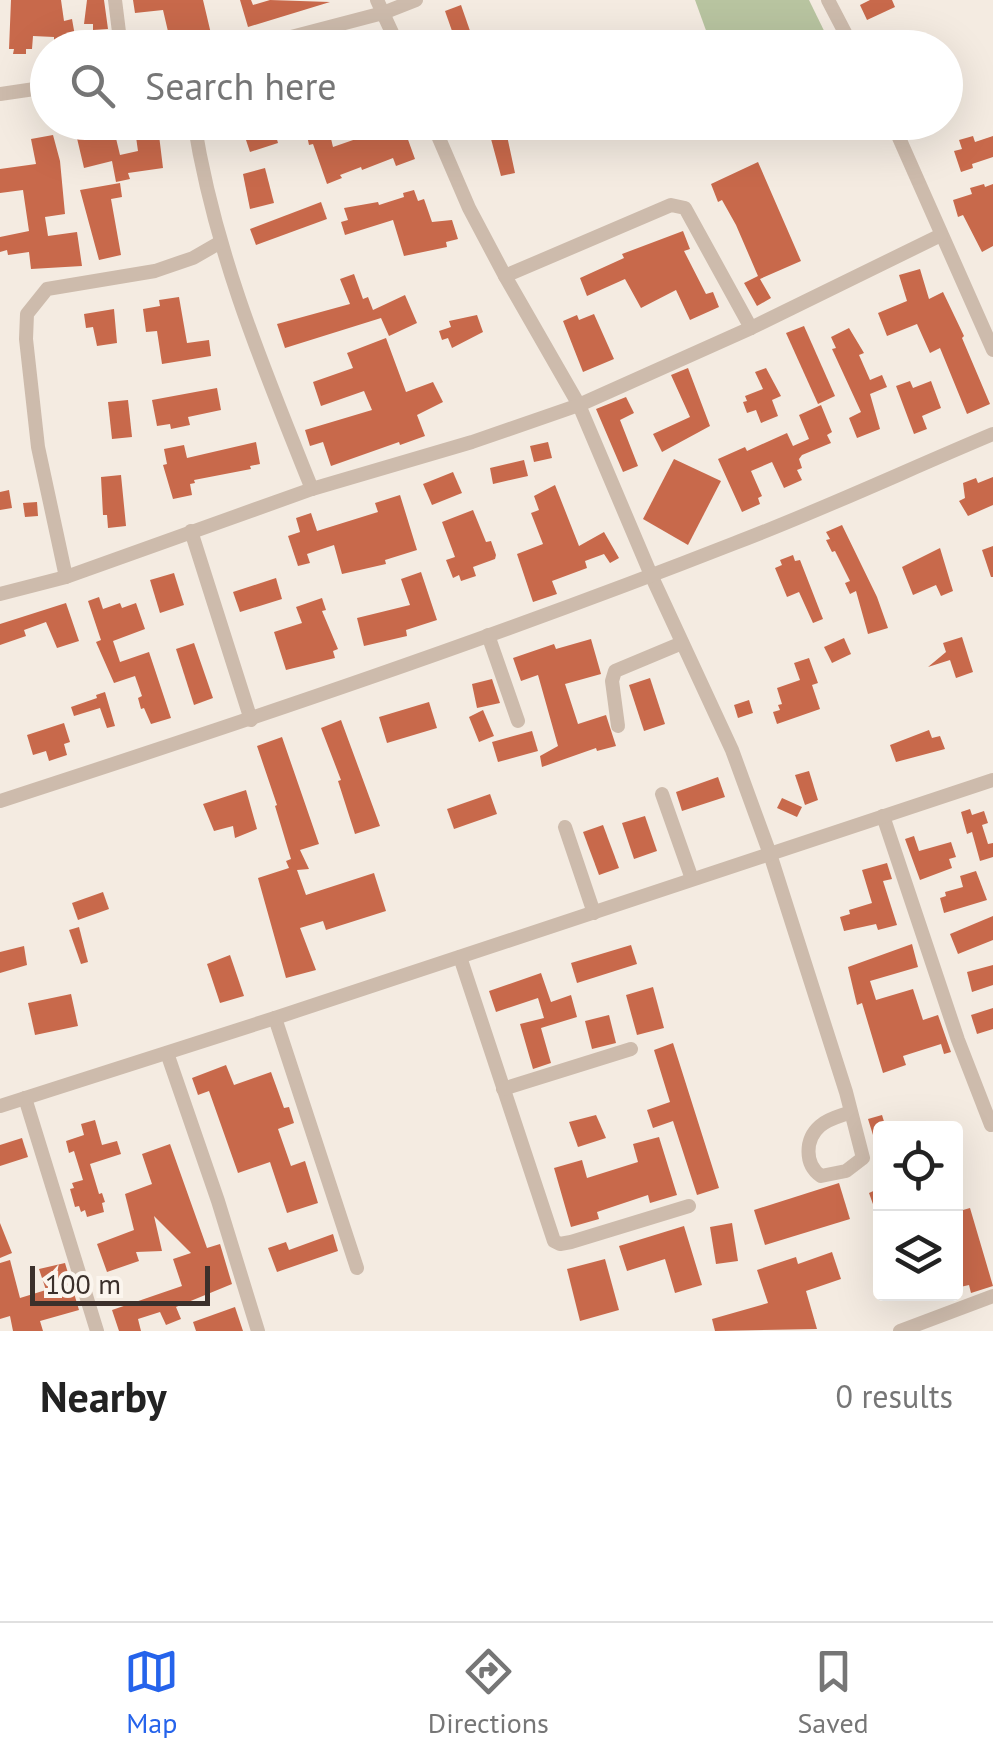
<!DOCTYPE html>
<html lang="en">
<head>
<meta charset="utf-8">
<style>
  :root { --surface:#fff; --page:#f2f2f2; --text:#222; --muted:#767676; --line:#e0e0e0; --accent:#2563eb }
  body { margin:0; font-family:"PT Sans",sans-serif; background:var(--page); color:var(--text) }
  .controls { position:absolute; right:30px; bottom:30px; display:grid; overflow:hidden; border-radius:10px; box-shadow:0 10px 40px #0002 }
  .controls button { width:90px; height:90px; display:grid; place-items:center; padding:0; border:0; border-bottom:2px solid var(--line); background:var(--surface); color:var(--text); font:50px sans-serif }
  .scale { position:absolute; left:30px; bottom:25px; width:180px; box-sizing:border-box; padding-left:10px; border:5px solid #3b302b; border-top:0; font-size:28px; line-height:35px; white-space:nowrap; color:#3b302b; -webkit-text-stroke:8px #fbf5ee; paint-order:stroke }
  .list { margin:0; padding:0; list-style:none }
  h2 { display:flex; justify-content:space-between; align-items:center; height:130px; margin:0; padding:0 40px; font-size:42px }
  h2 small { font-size:32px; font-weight:400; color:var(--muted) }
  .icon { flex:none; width:55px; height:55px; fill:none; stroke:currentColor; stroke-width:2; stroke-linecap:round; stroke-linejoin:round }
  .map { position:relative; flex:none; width:993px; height:1331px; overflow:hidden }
  .search { position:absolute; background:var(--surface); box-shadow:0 10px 40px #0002; left:30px; right:30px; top:30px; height:110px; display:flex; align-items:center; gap:25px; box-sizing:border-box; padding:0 35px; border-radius:55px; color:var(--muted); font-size:38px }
  .sheet { height:290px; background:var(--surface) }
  nav { display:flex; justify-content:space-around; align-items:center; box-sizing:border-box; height:140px; border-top:2px solid var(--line); background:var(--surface); font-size:28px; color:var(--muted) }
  nav a { display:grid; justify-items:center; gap:5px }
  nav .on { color:var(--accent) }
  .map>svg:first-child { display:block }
  .green { fill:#b8c4a0 }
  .building { fill:#c8694b }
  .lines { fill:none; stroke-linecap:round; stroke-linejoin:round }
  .minor { stroke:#cdbbac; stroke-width:14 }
</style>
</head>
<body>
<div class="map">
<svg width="993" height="1331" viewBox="0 0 993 1331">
  <rect width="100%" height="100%" fill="#f4ebe1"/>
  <!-- green -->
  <polygon class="green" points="695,0 809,0 832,47 712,47"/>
  <!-- building -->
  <g class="building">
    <polygon points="11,0 61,0 64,21 72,19 75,36 54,40 54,37 33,36 32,49 26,49 26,54 13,54 14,49 9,49"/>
    <polygon points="87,0 104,0 108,29 93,30 93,24 84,24"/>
    <polygon points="133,0 203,0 212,38 179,46 177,39 170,40 163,10 135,13"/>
    <polygon points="240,0 251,0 253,5 270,0 330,2 248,27"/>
    <polygon points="870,0 892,0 895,7 867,20 860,5"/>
    <polygon points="461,5 476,48 458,48 445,11"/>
    <polygon points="240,122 272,122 278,143 250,152"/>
    <polygon points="304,122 327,122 333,147 402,123 415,159 396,166 393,158 362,170 361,167 340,175 342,178 327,184 313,144 309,145"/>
    <polygon points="483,122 504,122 515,173 501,176 491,139"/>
    <polygon points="158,127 163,168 128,173 130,179 116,182 112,161 84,168 76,134 100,128 101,133 114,130 120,155 138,151 135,130"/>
    <polygon points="53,135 60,161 65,214 45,217 48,236 77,232 82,266 31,269 29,252 8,255 7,250 0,252 0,237 29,231 23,190 0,193 0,169 36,164 31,139"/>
    <polygon points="973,136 975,142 993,136 993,157 972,164 973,168 961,172 954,151 962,149 959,140"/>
    <polygon points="758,162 801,261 760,279 771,298 757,306 744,283 758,276 736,225 722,200 718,202 711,184"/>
    <polygon points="265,168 274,203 250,209 243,174"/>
    <polygon points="120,183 122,197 111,199 121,255 99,260 80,190"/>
    <polygon points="984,184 985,187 993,184 993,246 982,252 963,215 958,217 953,200 972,194 970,188"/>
    <polygon points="414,190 418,201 424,199 432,222 452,220 458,239 446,242 447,247 404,256 393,220 345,235 341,222 348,220 344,208 378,202 379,205 404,197 403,193"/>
    <polygon points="321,202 327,219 256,245 250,229"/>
    <polygon points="683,231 690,249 684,251 706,294 713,292 719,307 690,320 676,290 641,308 625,279 587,296 580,278 624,258 622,254"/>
    <polygon points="920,269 929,299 943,292 964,336 962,338 990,404 967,414 940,348 930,353 917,324 887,336 878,313 907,301 899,275"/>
    <polygon points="354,274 363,299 368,297 373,310 405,295 417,323 389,336 381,318 285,348 277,324 350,304 340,279"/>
    <polygon points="179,297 187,343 209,340 211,356 162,364 157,331 146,332 143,309 160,306 159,300"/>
    <polygon points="114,309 117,343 97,346 93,327 86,328 84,314"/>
    <polygon points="594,314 614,359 583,372 563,321 577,315 579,320"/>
    <polygon points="477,315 483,332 452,348 448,338 442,340 439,331 451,327 449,321"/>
    <polygon points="804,326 835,396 818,404 786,333"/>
    <polygon points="849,328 864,353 859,355 870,380 882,375 887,387 870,394 880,429 857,438 849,418 861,412 832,349 836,348 831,337"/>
    <polygon points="386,338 406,392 433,382 443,402 417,415 425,436 400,445 399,442 331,466 323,442 310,446 305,430 372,410 364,391 321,406 313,382 353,368 347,353"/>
    <polygon points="688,368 710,426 662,452 653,434 690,417 671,375"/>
    <polygon points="766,368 781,396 772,400 778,416 761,423 756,410 747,413 743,402 747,401 745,396 763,389 755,372"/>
    <polygon points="910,381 913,388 931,381 941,408 922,416 927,429 914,434 896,386"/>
    <polygon points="217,388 221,410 188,417 190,425 171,429 170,424 157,426 152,400"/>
    <polygon points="626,397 634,413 620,420 638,466 623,472 596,409"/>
    <polygon points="128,400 132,437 112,439 108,402"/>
    <polygon points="821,405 832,432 827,435 831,443 802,455 799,459 802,468 797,470 802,480 784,488 772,462 751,471 762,496 758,498 760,504 742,512 718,459 745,447 747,451 787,433 793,446 809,439 799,415"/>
    <polygon points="256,442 260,464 250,466 251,469 194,480 195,483 190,484 192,495 173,499 163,465 167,464 164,449 184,445 187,458"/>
    <polygon points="548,442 552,458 534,462 530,446"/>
    <polygon points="674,459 721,481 688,545 643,519"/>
    <polygon points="524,460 528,476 493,484 490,468"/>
    <polygon points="453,472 462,493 432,505 423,484"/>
    <polygon points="121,475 126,526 108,528 107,515 103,515 101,477"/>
    <polygon points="993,477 993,505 968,516 959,501 965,498 963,483 976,478 978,483"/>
    <polygon points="555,485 579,546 604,532 619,558 610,563 604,554 585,561 587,568 552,581 557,594 533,602 517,554 543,544 531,513 539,510 534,496"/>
    <polygon points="9,490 12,508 0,510 0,492"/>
    <polygon points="400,495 417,550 385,560 386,564 342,574 334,545 307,554 310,563 298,566 288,536 300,532 296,518 311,513 317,531 378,512 375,503"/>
    <polygon points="37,502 38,516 25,517 23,503"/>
    <polygon points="473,510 486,542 491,541 496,555 495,559 473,567 476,576 461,581 459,575 453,578 446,560 455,557 442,522"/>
    <polygon points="842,525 877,597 888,628 868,634 856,591 850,594 845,583 850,581 835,551 832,552 826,540 830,539 826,532"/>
    <polygon points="993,546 993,577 991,577 982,550"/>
    <polygon points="940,548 953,591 941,596 936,585 913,595 902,567"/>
    <polygon points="793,555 795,561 800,560 823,619 813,623 799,592 787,597 775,568 782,565 780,560"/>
    <polygon points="421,572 437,620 406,630 407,636 364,646 357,618 410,605 401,579"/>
    <polygon points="174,573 184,605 160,613 150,580"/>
    <polygon points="276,578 282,599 240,612 233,592"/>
    <polygon points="99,597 103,609 120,603 122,608 136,603 145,629 113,641 120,662 149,652 171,718 151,724 144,708 141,709 138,698 142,696 135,676 114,683 96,642 101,640 88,601"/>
    <polygon points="322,598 326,610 322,611 338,649 333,651 335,658 286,670 274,632 302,623 296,607"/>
    <polygon points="66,603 79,641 57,648 46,622 24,630 26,636 0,645 0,624"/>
    <polygon points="962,637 973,672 956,678 950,660 928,667 946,652 943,643"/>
    <polygon points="844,638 851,654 832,663 824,647"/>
    <polygon points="591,639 601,674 565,684 578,724 606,715 616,746 597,751 596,748 542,767 540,756 558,746 538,675 521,681 513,658 554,644 556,649"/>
    <polygon points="194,643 213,698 194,705 176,649"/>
    <polygon points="809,658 818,683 812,685 820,709 777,724 773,712 780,710 778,705 782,704 777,688 800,680 794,663"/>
    <polygon points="650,678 665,724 644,731 629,685"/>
    <polygon points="492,679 500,703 477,708 472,684"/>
    <polygon points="105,692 115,726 107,728 100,708 74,716 71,707 97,698 96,695"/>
    <polygon points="749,700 753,713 738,718 734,705"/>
    <polygon points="429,702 437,728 387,743 379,717"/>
    <polygon points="483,710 494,736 479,742 469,717"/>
    <polygon points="341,720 380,826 355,834 338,781 341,780 321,728"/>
    <polygon points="64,723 70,742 64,744 67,755 49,761 46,751 33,755 27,735"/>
    <polygon points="929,730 932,738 940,736 945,749 896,762 890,745"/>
    <polygon points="532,731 538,751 498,762 492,742"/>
    <polygon points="282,737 319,844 300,850 309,869 297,870 306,895 374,873 386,911 326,930 323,921 300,928 316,970 286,978 258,878 289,868 286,861 291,859 275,806 277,805 257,746"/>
    <polygon points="809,771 818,800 805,805 795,775"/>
    <polygon points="718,777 725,797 682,811 676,792"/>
    <polygon points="246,790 257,829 235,838 233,826 214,831 203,804"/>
    <polygon points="490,794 497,814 454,829 447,809"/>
    <polygon points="782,798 802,807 797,817 777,808"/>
    <polygon points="970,809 972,815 984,811 988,823 982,825 988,844 993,843 993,857 980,861 972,832 967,834 961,812"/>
    <polygon points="645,816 657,851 634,859 622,823"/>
    <polygon points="603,825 619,868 599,875 583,832"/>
    <polygon points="914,836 919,851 951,842 956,857 949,859 952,868 920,880 905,839"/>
    <polygon points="887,863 892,879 883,881 897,925 878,930 876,924 844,931 840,917 850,914 849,910 872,903 862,870"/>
    <polygon points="976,871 987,900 944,913 940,898 946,896 945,892 963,887 960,876"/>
    <polygon points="103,892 109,909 78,920 72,903"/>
    <polygon points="993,916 993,940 958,954 950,934"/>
    <polygon points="79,927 88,962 81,964 69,930"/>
    <polygon points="912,944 918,967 870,981 876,1000 913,989 923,1020 938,1015 951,1052 944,1054 941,1044 903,1056 906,1065 883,1073 862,1003 857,1005 848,967"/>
    <polygon points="631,945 637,964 577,983 571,963"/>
    <polygon points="24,946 27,965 0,973 0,952"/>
    <polygon points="230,955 244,996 220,1003 207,964"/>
    <polygon points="993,965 993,985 972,992 967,972"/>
    <polygon points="541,973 551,1002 571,995 577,1017 541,1028 551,1063 533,1069 520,1024 544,1018 538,998 496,1012 489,991"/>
    <polygon points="653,987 664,1028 637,1035 626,995"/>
    <polygon points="71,994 78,1026 35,1035 28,1003"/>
    <polygon points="993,1008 993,1029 977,1034 971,1015"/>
    <polygon points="609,1015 616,1043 592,1049 585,1021"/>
    <polygon points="673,1043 719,1188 697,1195 673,1121 653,1128 647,1110 670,1102 654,1050"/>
    <polygon points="226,1065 234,1085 271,1072 284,1108 289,1107 294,1123 278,1129 291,1166 305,1161 318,1203 287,1213 270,1162 238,1173 209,1091 198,1095 192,1078"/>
    <polygon points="596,1115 606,1138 578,1147 569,1122"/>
    <polygon points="882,1115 886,1128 880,1128 878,1151 868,1119"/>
    <polygon points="95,1120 102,1145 117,1141 121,1154 90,1164 99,1194 102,1193 105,1202 102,1203 104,1212 87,1217 85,1210 81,1212 79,1206 75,1207 70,1189 74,1188 72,1183 83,1180 74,1151 69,1153 66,1141 84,1135 81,1124"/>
    <polygon points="659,1137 677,1195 650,1203 648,1195 597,1212 599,1219 571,1227 554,1168 582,1160 587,1178 638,1162 633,1144"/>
    <polygon points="22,1138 28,1157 0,1166 0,1145"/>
    <polygon points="170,1144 207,1248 220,1244 232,1284 176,1307 181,1319 166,1325 160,1312 138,1319 141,1331 119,1331 112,1310 182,1286 173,1259 191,1253 154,1216 162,1251 136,1252 139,1261 107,1272 97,1244 134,1230 125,1194 152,1184 142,1154"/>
    <polygon points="839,1183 850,1219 765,1245 754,1210"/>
    <polygon points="880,1188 880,1221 879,1221 869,1193"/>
    <polygon points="970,1208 993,1286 971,1293 969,1285 956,1288 956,1212"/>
    <polygon points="0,1223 12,1253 0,1258"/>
    <polygon points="732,1223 738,1261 716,1264 710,1227"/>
    <polygon points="684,1226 702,1285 675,1293 665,1259 627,1271 619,1246"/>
    <polygon points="333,1234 338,1251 277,1272 268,1248 286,1242 289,1250"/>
    <polygon points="832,1252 841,1279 806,1291 817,1329 715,1331 712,1319 768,1303 757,1270 796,1257 798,1264"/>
    <polygon points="605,1259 619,1310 580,1321 567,1269"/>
    <polygon points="10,1260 20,1298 46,1290 39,1269 65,1263 79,1310 40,1321 43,1331 13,1331 10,1316 0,1319 0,1263"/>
    <polygon points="235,1307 243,1331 196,1331 193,1322"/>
  </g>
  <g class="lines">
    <!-- minor -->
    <g class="minor">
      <polyline points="115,0 121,48"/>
      <polyline points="377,0 399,48"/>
      <polyline points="828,0 853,48"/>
      <polyline points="249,48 383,13 416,0"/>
      <polyline points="0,94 48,87"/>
      <path d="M 194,122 C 215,253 263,367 312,489"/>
      <path d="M 432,122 L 469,208 L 505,276 L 579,405 L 651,575 L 732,750 L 770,854 L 846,1092 L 863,1158 L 846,1171 L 821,1176 C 804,1164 805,1139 820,1126 C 829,1118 841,1116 851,1112"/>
      <polyline points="892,122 993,350"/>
      <polyline points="505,276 671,205 685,208 751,328"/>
      <polyline points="191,531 251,720"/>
      <polyline points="66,577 38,447 26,339 27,314 47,289 155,271 193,258 219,243"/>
      <polyline points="0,594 66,577 312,489 472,442 579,405 751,328 941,235"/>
      <polyline points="488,635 518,721"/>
      <polyline points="618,726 612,681 615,671 682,643"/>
      <polyline points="662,794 692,879"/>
      <path d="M 0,801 C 247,721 493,638 735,543 C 822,510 907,470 993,434"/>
      <polyline points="883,816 958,1040 991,1125"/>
      <polyline points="565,827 594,913"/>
      <polyline points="460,957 554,1241 560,1244 571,1242 689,1206"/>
      <polyline points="275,1018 357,1268"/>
      <polyline points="167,1053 218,1201 258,1331"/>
      <polyline points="503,1089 631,1049"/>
      <polyline points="25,1098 97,1331"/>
      <polyline points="0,1106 275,1018 993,780"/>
      <polyline points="900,1331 993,1296"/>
    </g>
  </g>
</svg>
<div class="controls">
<button><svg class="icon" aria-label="locate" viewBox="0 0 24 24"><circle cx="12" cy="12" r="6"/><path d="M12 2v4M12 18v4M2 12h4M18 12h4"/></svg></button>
<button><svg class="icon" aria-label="layers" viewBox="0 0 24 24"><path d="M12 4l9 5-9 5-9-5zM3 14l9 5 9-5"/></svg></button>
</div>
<div class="scale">100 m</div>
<div class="search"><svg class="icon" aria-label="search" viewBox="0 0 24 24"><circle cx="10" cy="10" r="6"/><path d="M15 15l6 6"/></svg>Search here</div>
</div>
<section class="sheet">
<h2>Nearby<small>0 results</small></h2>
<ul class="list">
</ul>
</section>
<nav>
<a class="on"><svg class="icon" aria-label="map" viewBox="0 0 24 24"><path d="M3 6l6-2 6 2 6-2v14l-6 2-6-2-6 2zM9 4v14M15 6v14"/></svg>Map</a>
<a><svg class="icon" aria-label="directions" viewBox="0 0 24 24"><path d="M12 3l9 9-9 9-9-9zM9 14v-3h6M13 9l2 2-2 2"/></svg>Directions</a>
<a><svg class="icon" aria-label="saved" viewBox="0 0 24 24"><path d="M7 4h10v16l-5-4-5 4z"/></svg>Saved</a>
</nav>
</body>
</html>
